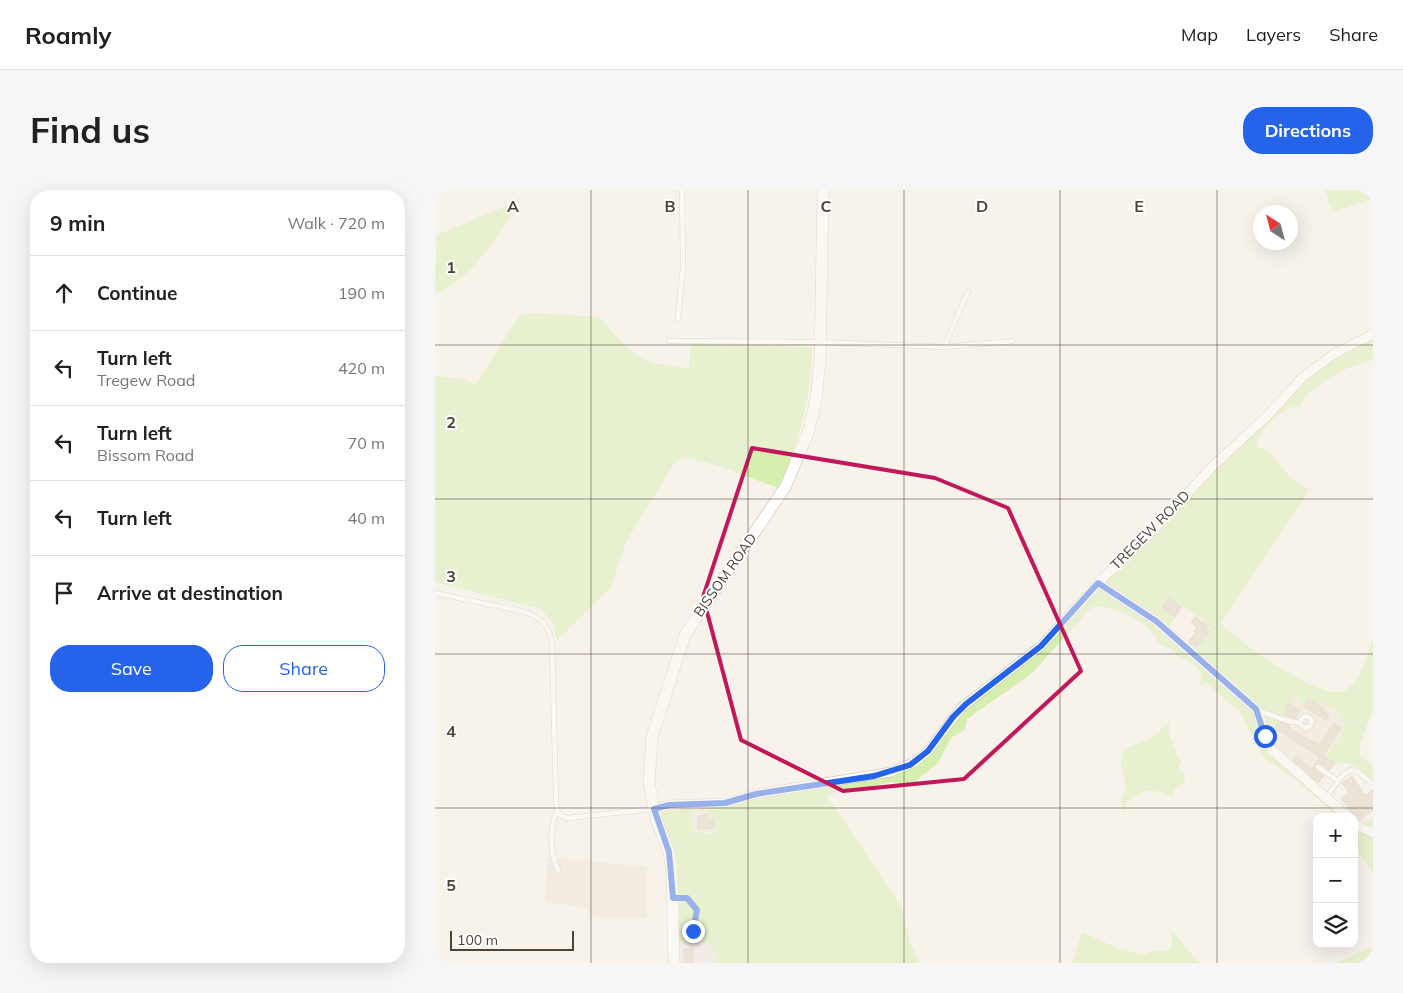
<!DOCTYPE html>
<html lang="en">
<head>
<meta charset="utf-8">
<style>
  :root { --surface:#fff; --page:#f6f6f6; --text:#202124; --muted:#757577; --line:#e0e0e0; --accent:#2563eb }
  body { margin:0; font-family:Mulish,sans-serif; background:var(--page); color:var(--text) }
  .controls { position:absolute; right:15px; bottom:15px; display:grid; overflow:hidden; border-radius:10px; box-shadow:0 5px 20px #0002 }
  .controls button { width:45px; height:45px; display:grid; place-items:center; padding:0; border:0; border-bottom:1px solid var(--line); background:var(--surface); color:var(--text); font:25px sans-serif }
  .compass { position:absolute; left:818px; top:15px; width:45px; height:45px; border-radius:50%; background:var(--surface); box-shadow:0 5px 20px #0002; rotate:324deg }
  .scale { position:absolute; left:15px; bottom:12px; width:124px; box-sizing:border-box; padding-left:5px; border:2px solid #4c4337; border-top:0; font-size:14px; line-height:18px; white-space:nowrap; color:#4c4337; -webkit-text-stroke:4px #fff; paint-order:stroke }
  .stop { position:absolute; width:15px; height:15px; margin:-11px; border:4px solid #2563eb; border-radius:50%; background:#fff }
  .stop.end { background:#2563eb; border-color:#fff; box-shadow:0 1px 5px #0008 }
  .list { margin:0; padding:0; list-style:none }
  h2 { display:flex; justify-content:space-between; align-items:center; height:65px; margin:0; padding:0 20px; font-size:21px }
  h2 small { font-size:16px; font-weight:400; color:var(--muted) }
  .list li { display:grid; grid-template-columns:32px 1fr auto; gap:15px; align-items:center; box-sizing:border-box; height:75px; padding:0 20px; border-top:1px solid var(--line) }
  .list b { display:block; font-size:19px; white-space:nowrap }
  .list p { margin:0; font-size:16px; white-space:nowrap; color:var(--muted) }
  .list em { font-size:16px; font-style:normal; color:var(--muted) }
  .actions { display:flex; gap:10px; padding:15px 20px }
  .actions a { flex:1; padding:11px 0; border:1px solid var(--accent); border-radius:20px; text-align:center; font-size:18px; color:var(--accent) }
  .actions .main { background:var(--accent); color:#fff }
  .icon { flex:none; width:28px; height:28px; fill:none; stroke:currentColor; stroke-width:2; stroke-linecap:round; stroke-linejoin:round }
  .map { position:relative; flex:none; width:938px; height:773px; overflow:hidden; border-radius:20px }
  header { display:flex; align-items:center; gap:30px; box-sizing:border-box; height:70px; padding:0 25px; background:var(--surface); border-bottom:1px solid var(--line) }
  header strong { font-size:24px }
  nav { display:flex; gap:28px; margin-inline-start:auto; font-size:18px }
  .intro { display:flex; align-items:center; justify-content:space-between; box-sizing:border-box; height:120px; padding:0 30px }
  h1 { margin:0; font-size:35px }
  .button { padding:12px 22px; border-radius:20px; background:var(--accent); color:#fff; font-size:18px; font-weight:700 }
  main { display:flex; gap:30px; padding:0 30px }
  aside { flex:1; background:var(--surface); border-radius:20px; box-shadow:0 5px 20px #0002 }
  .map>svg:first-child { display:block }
  .residential { fill:#ebe4d8 }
  .industrial { fill:#e9e4df }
  .green { fill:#d6efaf; fill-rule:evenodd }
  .building { fill:#ddd0c1; stroke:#d5c5b1 }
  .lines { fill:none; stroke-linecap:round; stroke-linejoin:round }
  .service-casing { stroke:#c4baab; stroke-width:5.5 }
  .minor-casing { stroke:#c4baab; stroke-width:10 }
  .tertiary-casing { stroke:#c4baab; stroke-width:12 }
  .service { stroke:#fff; stroke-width:4.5 }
  .minor { stroke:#fff; stroke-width:9 }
  .tertiary { stroke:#fff; stroke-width:11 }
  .route { stroke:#2563eb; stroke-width:6 }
  .marked { fill:none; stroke:#c2185b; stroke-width:4; stroke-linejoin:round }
  .grid { fill:none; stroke:#4c4337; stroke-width:1; stroke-opacity:0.55 }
  .labels { text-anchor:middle; stroke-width:4; stroke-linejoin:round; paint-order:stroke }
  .street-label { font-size:14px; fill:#4c4337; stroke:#fff }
  .grid-label { font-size:16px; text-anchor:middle; font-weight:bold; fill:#4c4337; stroke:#fff; stroke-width:4; stroke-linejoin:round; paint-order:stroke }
</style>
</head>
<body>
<header>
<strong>Roamly</strong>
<nav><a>Map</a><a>Layers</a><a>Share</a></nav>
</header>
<div class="intro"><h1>Find us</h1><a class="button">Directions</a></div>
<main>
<aside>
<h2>9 min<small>Walk · 720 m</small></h2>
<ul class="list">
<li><svg class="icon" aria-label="ahead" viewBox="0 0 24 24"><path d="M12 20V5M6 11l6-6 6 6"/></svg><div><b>Continue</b></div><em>190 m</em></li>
<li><svg class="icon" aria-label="left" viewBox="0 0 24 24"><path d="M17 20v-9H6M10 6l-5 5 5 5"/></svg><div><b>Turn left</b><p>Tregew Road</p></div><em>420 m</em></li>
<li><svg class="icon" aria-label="left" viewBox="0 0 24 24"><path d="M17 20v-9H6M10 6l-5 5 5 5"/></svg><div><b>Turn left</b><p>Bissom Road</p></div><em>70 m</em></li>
<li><svg class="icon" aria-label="left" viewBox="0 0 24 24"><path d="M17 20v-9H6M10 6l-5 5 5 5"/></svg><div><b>Turn left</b></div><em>40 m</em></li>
<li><svg class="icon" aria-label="arrive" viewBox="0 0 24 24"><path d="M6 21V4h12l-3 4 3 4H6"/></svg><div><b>Arrive at destination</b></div></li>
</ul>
<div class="actions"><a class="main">Save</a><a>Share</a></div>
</aside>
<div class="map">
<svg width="938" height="773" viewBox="0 0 938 773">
  <rect width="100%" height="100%" fill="#f7f2ea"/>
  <!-- residential -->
  <g class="residential">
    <polygon points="859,506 868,512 864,517 874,509 880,512 884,510 908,526 912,535 902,555 900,573 879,597 850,572 829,544"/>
    <polygon points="257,615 270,615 271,624 279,628 280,643 263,641 264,646 258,647"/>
    <polygon points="112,667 212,677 212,728 160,727 147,717 111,712"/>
  </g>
  <!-- industrial -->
  <polygon class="industrial" points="272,752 284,768 278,773 239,773 239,754"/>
  <!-- green -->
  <g class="green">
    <polygon points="890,0 938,0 938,9 897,22"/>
    <path d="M 87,9 C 62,44 41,87 0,104 L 2,45 Z"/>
    <path d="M 99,123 L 164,127 C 199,166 200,172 254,179 L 255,158 L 259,154 L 377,157 C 376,209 365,251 343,298 L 284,276 L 249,267 L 238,275 L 192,350 L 175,399 L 122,450 L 118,434 L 106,419 L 0,392 L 0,186 L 28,189 L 41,194 L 84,126 Z"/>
    <path d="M 938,144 L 938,170 C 915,174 874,195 864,217 C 850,214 821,242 821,257 L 834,261 L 857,289 L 874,300 L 786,433 C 802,451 886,511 909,501 C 927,493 931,464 938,448 L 938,518 L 924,558 L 926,566 L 938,575 L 938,591 L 917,574 L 900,573 L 891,568 L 899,554 L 902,555 L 912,535 L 905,531 L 908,526 L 884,510 L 880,513 L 874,509 L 869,517 L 864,517 L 867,511 L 859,506 L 847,524 L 848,525 L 840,538 L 829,544 L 834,556 L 913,627 L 903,627 L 860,589 L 828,567 L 805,522 L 771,493 L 764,497 C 770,481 761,473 746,468 C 742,467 741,463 738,460 C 735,457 730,458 727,456 C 722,451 720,445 715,440 C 702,428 676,414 657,417 L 597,483 L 532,529 L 530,539 L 516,548 L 502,574 L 482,590 L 479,598 L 457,592 L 410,602 L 404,601 L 392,606 L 466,716 L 476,754 L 484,773 L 278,773 L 284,768 L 272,752 L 239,754 L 239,709 L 219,619 L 257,615 L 258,646 L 263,646 L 263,641 L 269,641 L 270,644 L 280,643 L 279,628 L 274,628 L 273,624 L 271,624 L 271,620 L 276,620 L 276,617 L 475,576 L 519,527 L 585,475 L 872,184 ZM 733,406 L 767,430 L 776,441 L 758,462 L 732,440 L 740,428 L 725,418 Z"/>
    <path d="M 736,531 C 727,544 742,554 742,567 L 747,570 L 744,573 L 744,580 L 749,583 L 750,591 L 743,598 L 738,599 L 740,605 C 732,606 731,604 724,602 C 714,597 697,606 691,614 L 690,625 L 686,612 L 691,596 L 686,575 L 688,561 L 695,556 L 713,550 Z"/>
    <polygon points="938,627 938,683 919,656 919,633 924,637"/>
    <polygon points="735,739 765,773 637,773 647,742 684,759 707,765 723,760 729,761 736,758 737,750"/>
    <polygon points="938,756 938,773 901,773"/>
  </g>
  <!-- building -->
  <g class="building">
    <polygon points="733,407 747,417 740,427 726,418"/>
    <polygon points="760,427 772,436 770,438 775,441 761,458 753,451 761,443 759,441 762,437 756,432"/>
    <polygon points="874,509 889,518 887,520 894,525 891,530 869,517"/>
    <polygon points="854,513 865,521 860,528 849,525 852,521 849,520"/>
    <polygon points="844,532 855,535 853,537 863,544 885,555 899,533 906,538 888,566 900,573 895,580 884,573 879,575 880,580 889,586 883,593 858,570 861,566 877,579 885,567 840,538"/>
    <polygon points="917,586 930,605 938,600 938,620 924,630 921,628 906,608 914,603 907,593"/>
    <polygon points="272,625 272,630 278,629 279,638 263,639 263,626"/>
    <polygon points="258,758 258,773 249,773 249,759"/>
  </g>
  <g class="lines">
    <!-- service casing -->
    <g class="service-casing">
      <g id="service">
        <polyline points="243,129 248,77 247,0"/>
        <polyline points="234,151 386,152 509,157 578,151"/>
        <polyline points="509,157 533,102"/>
        <path d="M 0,403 L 90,422 C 106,428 112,434 117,451 L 121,612 C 122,622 123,626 133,628 L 217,619"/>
        <polyline points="822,520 853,531 865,533"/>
        <circle cx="871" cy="532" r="5.5"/>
        <polyline points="883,577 903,591"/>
        <polyline points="891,607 907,586 916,580 922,581 936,593"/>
        <path d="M 122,622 C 114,637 115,664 123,680"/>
        <polyline points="238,708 251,708 261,718 259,753"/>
      </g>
    </g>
    <!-- minor casing -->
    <g class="minor-casing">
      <g id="minor">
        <polyline points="663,393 721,431 821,519 837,560 913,627"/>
        <polyline points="219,619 234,615 290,613 321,604 456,582 480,572 493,561 526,518 606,456 668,388 709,350 778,276 832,226 868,187 899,164 938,144"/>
        <polyline points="919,634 938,643"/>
      </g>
    </g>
    <!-- tertiary casing -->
    <g class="tertiary-casing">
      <polyline id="tertiary" points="239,773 237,681 234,662 221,629 214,594 217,547 250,445 351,296 374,240 381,209 385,171 388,0"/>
    </g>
    <!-- service -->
    <use href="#service" class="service"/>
    <!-- minor -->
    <use href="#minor" class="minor"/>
    <!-- tertiary -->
    <use href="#tertiary" class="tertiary"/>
  </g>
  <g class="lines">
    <!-- route -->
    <polyline class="route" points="258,741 262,720 252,708 238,708 234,662 219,619 234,615 290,613 321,604 439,586 475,575 493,561 518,527 531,514 606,456 663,393 721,431 821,519 830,546"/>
  </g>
  <!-- marked area -->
  <path d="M0 0H938V773H0ZM 317,258 L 500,288 L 573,318 L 646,481 L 529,589 L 408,601 L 306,550 L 268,407 Z" fill="#f7f2ea" fill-opacity=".55" fill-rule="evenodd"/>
  <path class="marked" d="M 317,258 L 500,288 L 573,318 L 646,481 L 529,589 L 408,601 L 306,550 L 268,407 Z"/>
  <!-- grid -->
  <path class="grid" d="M 156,0 L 156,773M 313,0 L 313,773M 469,0 L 469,773M 625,0 L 625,773M 782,0 L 782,773M 0,155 L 938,155M 0,309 L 938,309M 0,464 L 938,464M 0,618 L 938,618"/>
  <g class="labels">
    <!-- street labels -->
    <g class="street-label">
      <text transform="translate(715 340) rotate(-45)" y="5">TREGEW ROAD</text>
      <text transform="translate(290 385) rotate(-55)" y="5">BISSOM ROAD</text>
    </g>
  </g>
  <g class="grid-label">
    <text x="78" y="22">A</text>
    <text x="235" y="22">B</text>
    <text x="391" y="22">C</text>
    <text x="547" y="22">D</text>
    <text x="704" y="22">E</text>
    <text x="16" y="83">1</text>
    <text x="16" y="238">2</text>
    <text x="16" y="392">3</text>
    <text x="16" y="547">4</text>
    <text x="16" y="701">5</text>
  </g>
</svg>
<div class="controls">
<button>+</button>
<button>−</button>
<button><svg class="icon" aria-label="layers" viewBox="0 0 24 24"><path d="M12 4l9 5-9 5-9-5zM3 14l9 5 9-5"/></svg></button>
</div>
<svg class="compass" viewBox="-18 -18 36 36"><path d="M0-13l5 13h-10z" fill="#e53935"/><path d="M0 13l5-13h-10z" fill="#757577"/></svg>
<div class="scale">100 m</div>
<div class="stop" style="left:830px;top:546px"></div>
<div class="stop end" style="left:258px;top:741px"></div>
</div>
</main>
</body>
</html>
